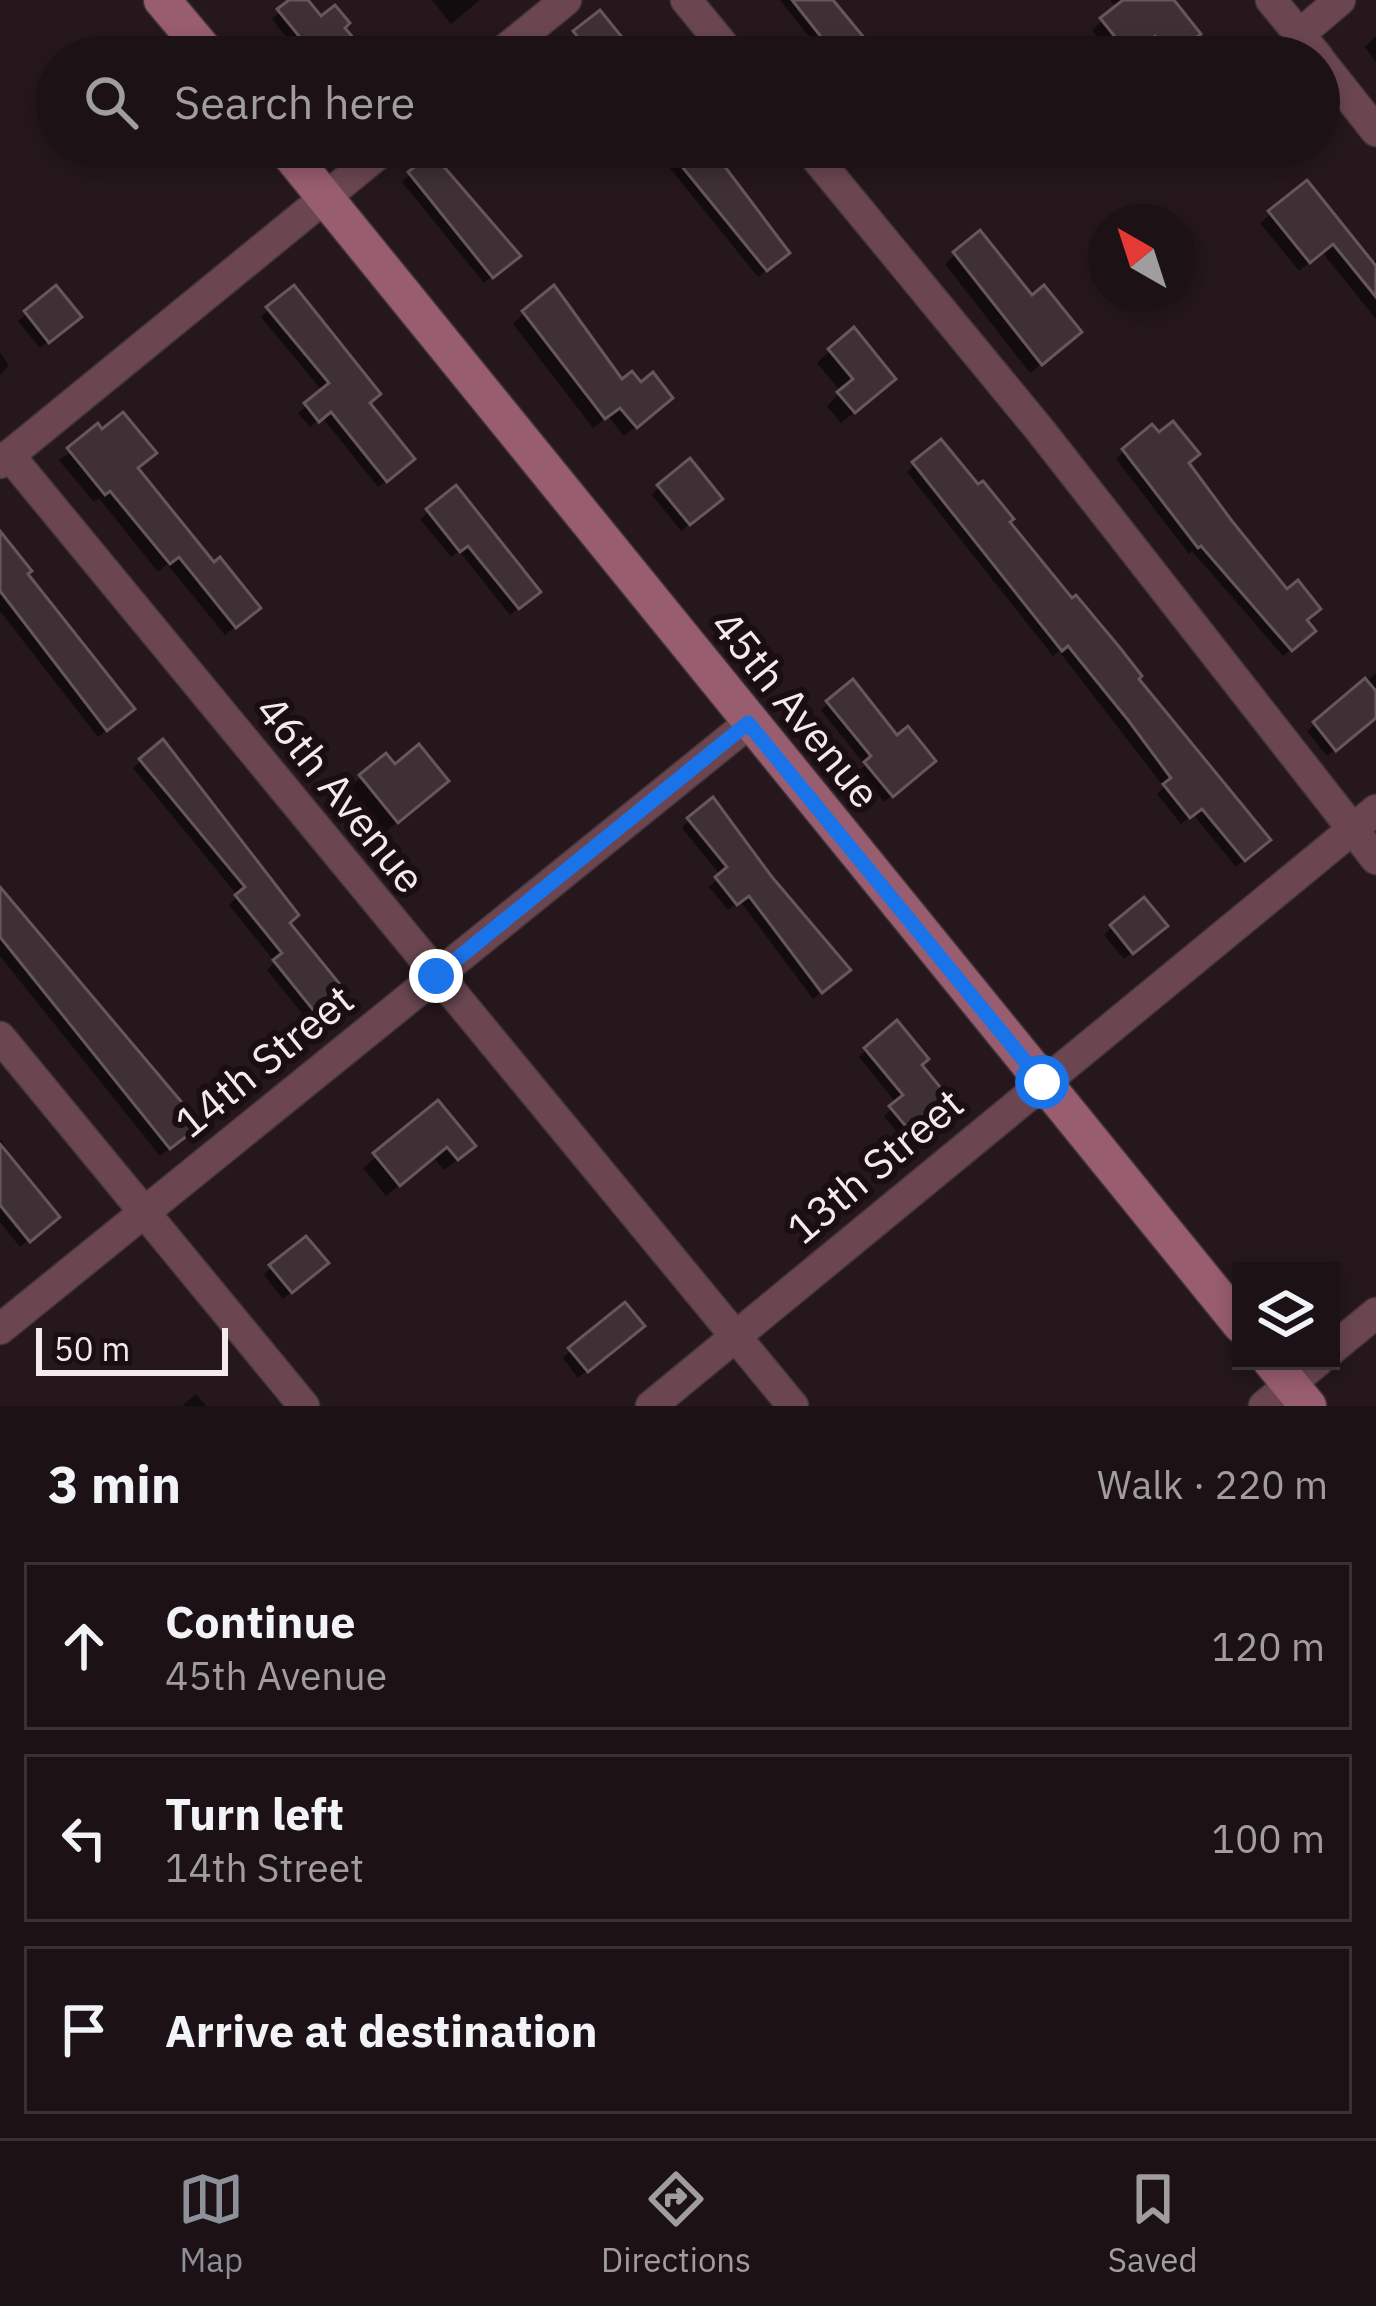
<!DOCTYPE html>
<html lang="en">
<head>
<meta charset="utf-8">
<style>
  :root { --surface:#1c1114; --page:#291f22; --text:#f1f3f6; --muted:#a09da0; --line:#3a3134; --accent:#8c9099 }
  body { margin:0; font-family:"IBM Plex Sans",sans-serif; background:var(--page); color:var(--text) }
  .controls { position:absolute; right:36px; bottom:36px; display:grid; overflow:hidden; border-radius:0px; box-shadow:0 6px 18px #0003 }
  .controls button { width:108px; height:108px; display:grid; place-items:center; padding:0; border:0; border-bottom:3px solid var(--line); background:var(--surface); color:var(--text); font:60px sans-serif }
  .compass { position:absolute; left:1088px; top:204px; width:108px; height:108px; border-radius:50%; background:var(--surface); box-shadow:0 6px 18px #0003; rotate:321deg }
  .scale { position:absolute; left:36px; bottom:30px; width:192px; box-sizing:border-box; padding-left:12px; border:6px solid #f4eaec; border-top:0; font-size:33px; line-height:42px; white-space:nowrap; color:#f4eaec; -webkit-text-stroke:9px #1b0e12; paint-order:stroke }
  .stop { position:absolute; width:36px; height:36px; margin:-27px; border:9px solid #1a73e8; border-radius:50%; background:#fff }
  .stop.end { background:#1a73e8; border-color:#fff; box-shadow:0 3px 12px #0008 }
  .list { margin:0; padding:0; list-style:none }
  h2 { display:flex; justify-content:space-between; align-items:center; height:156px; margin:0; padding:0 48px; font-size:51px }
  h2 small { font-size:39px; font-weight:400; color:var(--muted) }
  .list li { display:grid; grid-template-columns:78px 1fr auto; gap:36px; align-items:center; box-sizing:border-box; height:168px; margin:0 24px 24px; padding:0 24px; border:3px solid var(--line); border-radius:0px }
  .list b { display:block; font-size:45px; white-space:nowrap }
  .list p { margin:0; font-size:39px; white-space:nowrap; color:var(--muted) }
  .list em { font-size:39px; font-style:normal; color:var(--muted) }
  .icon { flex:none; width:66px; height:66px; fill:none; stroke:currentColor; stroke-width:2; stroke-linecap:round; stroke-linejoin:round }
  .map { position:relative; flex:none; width:1376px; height:1406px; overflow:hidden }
  .search { position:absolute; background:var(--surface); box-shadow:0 6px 18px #0003; left:36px; right:36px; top:36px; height:132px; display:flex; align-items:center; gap:30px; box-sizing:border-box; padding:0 42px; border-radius:66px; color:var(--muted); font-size:45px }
  .sheet { height:732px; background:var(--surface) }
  nav { display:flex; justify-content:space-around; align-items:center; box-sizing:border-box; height:168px; border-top:3px solid var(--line); background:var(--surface); font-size:33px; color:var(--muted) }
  nav a { display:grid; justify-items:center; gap:6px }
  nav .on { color:var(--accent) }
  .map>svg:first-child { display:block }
  .shadow { fill:#0007 }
  .building { fill:#3e3034; stroke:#67565b; stroke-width:3 }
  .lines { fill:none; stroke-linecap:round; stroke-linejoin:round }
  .street-casing { stroke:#423538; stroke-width:33 }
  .secondary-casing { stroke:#423538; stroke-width:39 }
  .street { stroke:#6b4651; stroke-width:30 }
  .secondary { stroke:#985d6f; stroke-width:36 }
  .route { stroke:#1a73e8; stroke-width:15 }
  .labels { text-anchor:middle; stroke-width:12; stroke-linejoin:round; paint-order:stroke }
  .street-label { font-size:42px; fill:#f4eaec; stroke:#1b0e12 }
</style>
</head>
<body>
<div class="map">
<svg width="1376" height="1406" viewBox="0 0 1376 1406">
  <rect width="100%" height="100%" fill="#25171b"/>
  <!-- shadow -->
  <g class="shadow">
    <polygon points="294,0 304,0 320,21 341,28 365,57 302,57 272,19"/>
    <polygon points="432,0 480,0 451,24"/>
    <polygon points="780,0 829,0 875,57 825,57"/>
    <polygon points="1110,0 1170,0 1209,57 1154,57 1144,43 1127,57 1098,57 1107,48 1092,30 1117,8"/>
    <polygon points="575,34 634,57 580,57 568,41"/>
    <polygon points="1376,36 1376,62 1365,47"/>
    <polygon points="653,147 709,147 778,261 758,277"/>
    <polygon points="410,174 481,218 485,214 517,255 484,283 402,182"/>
    <polygon points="1306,184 1371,264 1376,260 1376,319 1322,252 1299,271 1260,223"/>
    <polygon points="956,254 1068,343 1030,373 945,264"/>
    <polygon points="56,289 70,324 40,348 18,321"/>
    <polygon points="268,310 366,404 404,467 378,487 322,417 310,427 298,413 323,392 261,317"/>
    <polygon points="524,313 622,383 659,409 624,436 608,416 593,428 513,324"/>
    <polygon points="830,351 880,392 841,423 827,406 841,392 817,363"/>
    <polygon points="0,352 9,366 0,375"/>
    <polygon points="102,433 135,469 247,617 225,635 167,564 158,572 99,498 94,502 59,460"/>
    <polygon points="1124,451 1186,463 1303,621 1304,639 1283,656 1192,551 1189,554 1116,459"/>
    <polygon points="914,465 1006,522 1136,679 1259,848 1236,867 1193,814 1181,824 1157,794 1164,787 1059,651 1053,656 907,472"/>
    <polygon points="659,487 711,507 681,531 652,495"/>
    <polygon points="455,489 529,599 510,615 459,551 451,557 420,519"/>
    <polygon points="0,537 131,708 98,737 0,611"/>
    <polygon points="1376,673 1376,705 1364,726 1327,756 1307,731"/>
    <polygon points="828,703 925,769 884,802 859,771 865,765 821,710"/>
    <polygon points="141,761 286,923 335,1001 309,1022 267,970 275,962 229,905 238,896 133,768"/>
    <polygon points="394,768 433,793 384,833 349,789 361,777"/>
    <polygon points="689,820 839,977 813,999 740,901 728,910 709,887 721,876 682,828"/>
    <polygon points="0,892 188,1134 160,1156 0,956"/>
    <polygon points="1112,927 1156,933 1124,959 1104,935"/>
    <polygon points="866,1050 918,1065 941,1110 904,1141 884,1116 897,1104 859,1057"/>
    <polygon points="438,1104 460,1158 444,1170 433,1157 386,1196 363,1168"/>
    <polygon points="0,1139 5,1146 1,1150 48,1225 20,1247 0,1222"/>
    <polygon points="271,1268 317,1271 283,1299 264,1275"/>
    <polygon points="633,1333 578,1378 563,1358 570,1351"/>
    <polygon points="196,1394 206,1406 182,1406"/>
  </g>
  <!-- building -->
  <g class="building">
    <polygon points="289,0 308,0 321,16 335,5 350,23 345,28 369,57 316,57 277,9"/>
    <polygon points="792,0 833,0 880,57 837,57"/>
    <polygon points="1123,0 1174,0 1201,34 1197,37 1213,57 1172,57 1155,36 1128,57 1090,57 1116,38 1100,18"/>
    <polygon points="600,10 638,57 594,57 573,31"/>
    <polygon points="666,147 710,147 790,253 767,271"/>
    <polygon points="432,153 521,256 493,278 408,172"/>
    <polygon points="1307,180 1376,266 1376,297 1333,244 1310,263 1268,211"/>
    <polygon points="980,230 1032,295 1044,285 1082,332 1042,365 953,252"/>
    <polygon points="56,285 82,317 49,343 24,311"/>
    <polygon points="294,285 381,394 370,403 415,459 387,482 331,412 319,422 304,403 329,383 266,307"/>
    <polygon points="554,285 622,379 632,371 641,382 653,372 673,398 637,428 620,408 605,419 522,311"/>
    <polygon points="854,327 896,379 855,413 837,392 853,379 828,349"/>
    <polygon points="123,412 157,453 138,468 214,562 220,557 261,608 236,628 179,557 170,564 110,491 105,495 67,448 98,423 102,429"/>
    <polygon points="1173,421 1200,454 1189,463 1232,521 1287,589 1298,580 1321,609 1307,620 1316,631 1292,651 1201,546 1198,548 1122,449 1152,424 1159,432"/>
    <polygon points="941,439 978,484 983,481 1014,519 1010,522 1072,598 1076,595 1121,649 1142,676 1139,679 1271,840 1245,861 1202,809 1190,818 1163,784 1171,778 1128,720 1068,646 1062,651 912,462"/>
    <polygon points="690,458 723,499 690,525 657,485"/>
    <polygon points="456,485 541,592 519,609 468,546 460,552 426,509"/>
    <polygon points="0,531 32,571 28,574 135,709 107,731 0,591"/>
    <polygon points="1365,678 1376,691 1376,718 1336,751 1313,722"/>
    <polygon points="853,679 897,735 908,726 936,761 893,797 864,762 871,756 826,701"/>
    <polygon points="163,739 299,915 290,923 347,993 318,1016 273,960 282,953 235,895 245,887 139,759"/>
    <polygon points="419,744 449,781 398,823 359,775 386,753 395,764"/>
    <polygon points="713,797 772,877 851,970 822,993 749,896 737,905 715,877 727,867 687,818"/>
    <polygon points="0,887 201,1125 170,1149 0,937"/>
    <polygon points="1144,897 1168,926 1133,954 1110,925"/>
    <polygon points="897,1020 929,1059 922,1065 953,1103 913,1135 889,1106 903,1095 864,1048"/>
    <polygon points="438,1100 476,1146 458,1160 447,1147 400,1186 373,1153"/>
    <polygon points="0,1144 60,1217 30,1242 0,1205"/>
    <polygon points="306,1236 329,1263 292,1293 269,1265"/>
    <polygon points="625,1302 645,1326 588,1372 568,1348"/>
  </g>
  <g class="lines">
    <!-- street casing -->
    <g class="street-casing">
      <g id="street">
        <polyline points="686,0 733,57"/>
        <polyline points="1271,0 1318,57"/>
        <polyline points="1300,34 1340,0"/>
        <polyline points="496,57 566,0"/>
        <polyline points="1319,59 1376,131"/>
        <polyline points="807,147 1040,430 1376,859"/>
        <polyline points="9,455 793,1406"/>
        <polyline points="0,463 387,147"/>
        <polyline points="0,1037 304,1406"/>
        <polyline points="0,1329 749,723"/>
        <polyline points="1331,1350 1376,1313"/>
        <polyline points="651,1406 1376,810"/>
        <polyline points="1264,1406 1318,1361"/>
      </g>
    </g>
    <!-- secondary casing -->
    <g class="secondary-casing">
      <g id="secondary">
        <polyline points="162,0 210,57"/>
        <polyline points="284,147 1241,1325"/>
        <polyline points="1271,1361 1308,1406"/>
      </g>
    </g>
    <!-- street -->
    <use href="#street" class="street"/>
    <!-- secondary -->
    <use href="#secondary" class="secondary"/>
  </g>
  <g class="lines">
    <!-- route -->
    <polyline class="route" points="436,976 748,723 1042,1082"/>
  </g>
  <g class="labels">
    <!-- street labels -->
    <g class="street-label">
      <text transform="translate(796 709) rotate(51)" y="15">45th Avenue</text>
      <text transform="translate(341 794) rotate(51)" y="15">46th Avenue</text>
      <text transform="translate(264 1061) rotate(-39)" y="15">14th Street</text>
      <text transform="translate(875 1166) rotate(-40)" y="15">13th Street</text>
    </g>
  </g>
</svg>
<div class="controls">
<button><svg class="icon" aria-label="layers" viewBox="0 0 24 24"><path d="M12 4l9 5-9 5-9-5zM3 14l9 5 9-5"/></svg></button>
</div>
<svg class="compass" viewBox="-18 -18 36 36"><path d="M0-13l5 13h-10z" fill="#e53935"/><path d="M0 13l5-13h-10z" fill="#a09da0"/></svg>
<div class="scale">50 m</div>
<div class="stop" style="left:1042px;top:1082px"></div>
<div class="stop end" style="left:436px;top:976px"></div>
<div class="search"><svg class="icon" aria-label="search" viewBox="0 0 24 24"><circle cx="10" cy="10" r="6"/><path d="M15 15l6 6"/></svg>Search here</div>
</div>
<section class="sheet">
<h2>3 min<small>Walk · 220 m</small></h2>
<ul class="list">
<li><svg class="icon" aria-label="ahead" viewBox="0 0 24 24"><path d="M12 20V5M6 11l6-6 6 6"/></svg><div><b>Continue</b><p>45th Avenue</p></div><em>120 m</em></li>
<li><svg class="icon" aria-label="left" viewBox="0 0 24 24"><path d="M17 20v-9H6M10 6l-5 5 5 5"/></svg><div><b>Turn left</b><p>14th Street</p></div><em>100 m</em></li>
<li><svg class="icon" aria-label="arrive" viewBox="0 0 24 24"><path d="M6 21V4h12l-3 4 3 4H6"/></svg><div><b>Arrive at destination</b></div></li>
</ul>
</section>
<nav>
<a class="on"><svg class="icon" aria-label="map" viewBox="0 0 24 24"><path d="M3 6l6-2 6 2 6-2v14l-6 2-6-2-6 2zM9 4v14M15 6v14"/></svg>Map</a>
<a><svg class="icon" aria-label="directions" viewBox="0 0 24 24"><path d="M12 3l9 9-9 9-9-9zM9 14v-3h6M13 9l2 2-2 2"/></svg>Directions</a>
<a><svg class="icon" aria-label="saved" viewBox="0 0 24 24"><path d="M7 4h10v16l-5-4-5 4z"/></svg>Saved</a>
</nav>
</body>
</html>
